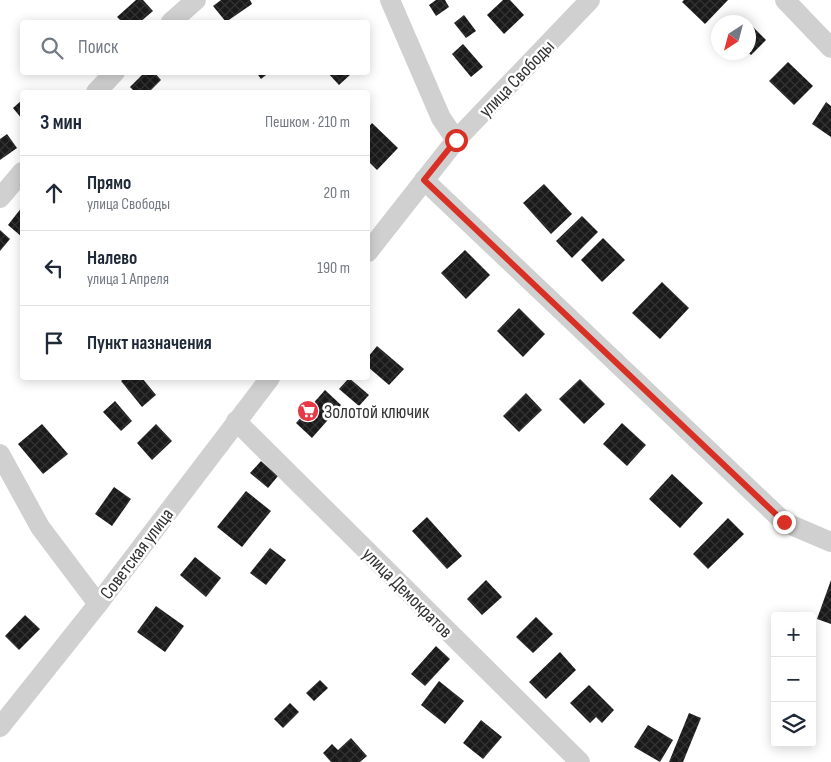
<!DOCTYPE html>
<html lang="ru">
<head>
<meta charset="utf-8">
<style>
  :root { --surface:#fff; --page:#f6f6f7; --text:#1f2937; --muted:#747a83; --line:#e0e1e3 }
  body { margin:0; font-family:"Sofia Sans Condensed",sans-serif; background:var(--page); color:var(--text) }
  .controls { position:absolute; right:15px; bottom:15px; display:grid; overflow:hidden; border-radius:5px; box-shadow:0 2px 12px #0003 }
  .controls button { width:45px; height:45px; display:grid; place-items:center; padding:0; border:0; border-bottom:1px solid var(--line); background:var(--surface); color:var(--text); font:25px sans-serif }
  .compass { position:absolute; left:711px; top:15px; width:45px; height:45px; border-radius:50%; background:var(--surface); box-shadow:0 2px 12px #0003; rotate:216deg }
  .stop { position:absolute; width:15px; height:15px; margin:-11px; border:4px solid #d93025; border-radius:50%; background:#fff }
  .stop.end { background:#d93025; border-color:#fff; box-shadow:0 1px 5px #0008 }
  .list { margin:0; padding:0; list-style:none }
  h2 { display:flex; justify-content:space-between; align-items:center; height:65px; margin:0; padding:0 20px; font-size:21px }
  h2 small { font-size:16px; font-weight:400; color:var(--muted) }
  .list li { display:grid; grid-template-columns:32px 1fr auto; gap:15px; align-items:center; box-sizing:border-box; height:75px; padding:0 20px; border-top:1px solid var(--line) }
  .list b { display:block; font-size:19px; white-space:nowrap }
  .list p { margin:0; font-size:16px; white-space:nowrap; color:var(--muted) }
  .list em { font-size:16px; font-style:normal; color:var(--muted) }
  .icon { flex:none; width:28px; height:28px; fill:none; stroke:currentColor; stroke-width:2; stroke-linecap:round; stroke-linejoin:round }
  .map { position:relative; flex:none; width:831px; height:762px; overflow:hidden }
  .search { position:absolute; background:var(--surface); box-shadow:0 2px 12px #0003; left:20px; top:20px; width:350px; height:55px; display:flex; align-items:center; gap:12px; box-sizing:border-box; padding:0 18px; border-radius:5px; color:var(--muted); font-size:19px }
  .panel { position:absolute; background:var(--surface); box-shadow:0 2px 12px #0003; left:20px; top:90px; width:350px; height:290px; border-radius:5px }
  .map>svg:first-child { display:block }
  .building { fill:url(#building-cross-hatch) }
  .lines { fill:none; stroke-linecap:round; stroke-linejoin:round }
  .minor { stroke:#d0d0d0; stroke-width:20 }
  .route { stroke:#d93025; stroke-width:6 }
  .labels { text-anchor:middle; stroke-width:5; stroke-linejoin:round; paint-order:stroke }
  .street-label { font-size:19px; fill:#333; stroke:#fff }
  .poi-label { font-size:19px; fill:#333; stroke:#fff; text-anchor:start }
</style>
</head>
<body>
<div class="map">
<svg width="831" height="762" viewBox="0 0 831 762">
  <defs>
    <pattern id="building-cross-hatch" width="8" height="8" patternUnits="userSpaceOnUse" patternTransform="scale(1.25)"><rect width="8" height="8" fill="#1a1a1a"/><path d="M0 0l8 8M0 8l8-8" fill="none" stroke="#333"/></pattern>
  </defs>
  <rect width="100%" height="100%" fill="#fff"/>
  <!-- building -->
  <g class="building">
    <polygon points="136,0 143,0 153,11 140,22 122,22 117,17"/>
    <polygon points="221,0 250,0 252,4 226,22 213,6"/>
    <polygon points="436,0 445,0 449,7 436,16 429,5"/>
    <polygon points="503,0 510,0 524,15 504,34 487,15"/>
    <polygon points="684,0 728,0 705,24 682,2"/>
    <polygon points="464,15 476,31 466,38 454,23"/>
    <polygon points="744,18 766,40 751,55 748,52 748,22 739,22"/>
    <polygon points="463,44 483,67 471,77 452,54"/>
    <polygon points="788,62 813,86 794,105 769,81"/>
    <polygon points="145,72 154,72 161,80 149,92 135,92 130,87"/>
    <polygon points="256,72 270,72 261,79"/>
    <polygon points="327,72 350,72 351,74 339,85"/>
    <polygon points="22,100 22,119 13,108"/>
    <polygon points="826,102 831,106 831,137 812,124"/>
    <polygon points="372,123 398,148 377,170 368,161 368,128"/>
    <polygon points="7,134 17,148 0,160 0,139"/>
    <polygon points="544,184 572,214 551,234 523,203"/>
    <polygon points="22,207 22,237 8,225"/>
    <polygon points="582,216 598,232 572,258 556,241"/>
    <polygon points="0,230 10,239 0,251"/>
    <polygon points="603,238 625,260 602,282 581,260"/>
    <polygon points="465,250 490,275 466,299 441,273"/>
    <polygon points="662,282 689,308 660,339 632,313"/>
    <polygon points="519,308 545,334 523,357 497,331"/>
    <polygon points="377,346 404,369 389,385 368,367 368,357"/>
    <polygon points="125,378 142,378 156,395 142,407 121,381"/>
    <polygon points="349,378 369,395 359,406 339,389"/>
    <polygon points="580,379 605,404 584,424 559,399"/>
    <polygon points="325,390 341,405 312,438 296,423"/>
    <polygon points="526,393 542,410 519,432 503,416"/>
    <polygon points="115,401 132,421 121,431 103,412"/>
    <polygon points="622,423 646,445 627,466 603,444"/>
    <polygon points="42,424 68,454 43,474 18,444"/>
    <polygon points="156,424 172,441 152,460 137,443"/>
    <polygon points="261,461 278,476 268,488 250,473"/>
    <polygon points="672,474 703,503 680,528 649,499"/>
    <polygon points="114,487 131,499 112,526 95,514"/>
    <polygon points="246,491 271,511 242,547 217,527"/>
    <polygon points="427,517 462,556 447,569 412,531"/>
    <polygon points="728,518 744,534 708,569 693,554"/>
    <polygon points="270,548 286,560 266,585 250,573"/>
    <polygon points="195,557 221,578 206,597 180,575"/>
    <polygon points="486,580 502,597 482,615 467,599"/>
    <polygon points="831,580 831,624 817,619"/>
    <polygon points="156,606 184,626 165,652 137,632"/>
    <polygon points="25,615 40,629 19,650 5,636"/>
    <polygon points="536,617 553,634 533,653 516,637"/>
    <polygon points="436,646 450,659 425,686 411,674"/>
    <polygon points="560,652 576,670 546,699 529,682"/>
    <polygon points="320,680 328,688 314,701 306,693"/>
    <polygon points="439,681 464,701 445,724 421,705"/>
    <polygon points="589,685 614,710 602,723 596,717 590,723 570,703"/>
    <polygon points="290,703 299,712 283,728 274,719"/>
    <polygon points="689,713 701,718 683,762 669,762"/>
    <polygon points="481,720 502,737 483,759 463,743"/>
    <polygon points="648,725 673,740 660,762 634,747"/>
    <polygon points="351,738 367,756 360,762 331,762 323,753 332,744 338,750"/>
  </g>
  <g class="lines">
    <!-- minor -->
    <g class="minor">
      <polyline points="390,0 441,118 456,140"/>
      <polyline points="785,0 831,48"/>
      <polyline points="171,22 196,0"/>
      <polyline points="96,92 115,72"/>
      <polyline points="424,180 784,522 831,542"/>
      <polyline points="0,198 22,172"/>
      <polyline points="368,252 456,140 590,0"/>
      <polyline points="236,421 580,762"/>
      <polyline points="0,454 40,527 98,604"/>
      <polyline points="0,727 98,604 270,378"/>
    </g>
  </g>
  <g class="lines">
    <!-- route -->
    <polyline class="route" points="456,140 424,180 784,522"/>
  </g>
  <!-- icons -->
  <defs>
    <g id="supermarket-disc" transform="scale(1.125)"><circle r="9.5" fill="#e63946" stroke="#fff"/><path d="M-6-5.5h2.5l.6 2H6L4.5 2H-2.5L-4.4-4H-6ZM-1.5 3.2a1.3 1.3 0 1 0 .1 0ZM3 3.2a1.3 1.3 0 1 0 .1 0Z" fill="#fff"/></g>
  </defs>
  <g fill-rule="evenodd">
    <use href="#supermarket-disc" x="308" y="411"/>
  </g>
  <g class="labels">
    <!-- street labels -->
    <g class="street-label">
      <text transform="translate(516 78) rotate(-46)" y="7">улица Свободы</text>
      <text transform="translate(136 553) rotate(-53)" y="7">Советская улица</text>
      <text transform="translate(408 592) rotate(45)" y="7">улица Демократов</text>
    </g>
    <!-- poi labels -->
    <g class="poi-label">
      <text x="324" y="418">Золотой ключик</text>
    </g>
  </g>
</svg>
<div class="controls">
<button>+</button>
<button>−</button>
<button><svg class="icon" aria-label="layers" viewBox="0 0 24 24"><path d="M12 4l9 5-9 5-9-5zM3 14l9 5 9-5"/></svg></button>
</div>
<svg class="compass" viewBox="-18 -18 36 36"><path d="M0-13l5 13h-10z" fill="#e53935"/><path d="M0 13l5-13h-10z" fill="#747a83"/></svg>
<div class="stop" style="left:456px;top:140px"></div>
<div class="stop end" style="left:784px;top:522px"></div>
<div class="search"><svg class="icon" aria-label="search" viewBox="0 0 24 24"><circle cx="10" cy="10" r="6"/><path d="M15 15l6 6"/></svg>Поиск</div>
<section class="panel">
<h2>3 мин<small>Пешком · 210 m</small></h2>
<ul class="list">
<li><svg class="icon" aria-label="ahead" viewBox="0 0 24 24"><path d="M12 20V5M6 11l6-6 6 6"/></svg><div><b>Прямо</b><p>улица Свободы</p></div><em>20 m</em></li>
<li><svg class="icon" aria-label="left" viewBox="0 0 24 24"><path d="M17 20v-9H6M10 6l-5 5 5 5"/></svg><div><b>Налево</b><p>улица 1 Апреля</p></div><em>190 m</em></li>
<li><svg class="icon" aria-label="arrive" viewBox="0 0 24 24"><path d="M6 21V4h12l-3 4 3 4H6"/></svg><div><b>Пункт назначения</b></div></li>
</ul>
</section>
</div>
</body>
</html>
